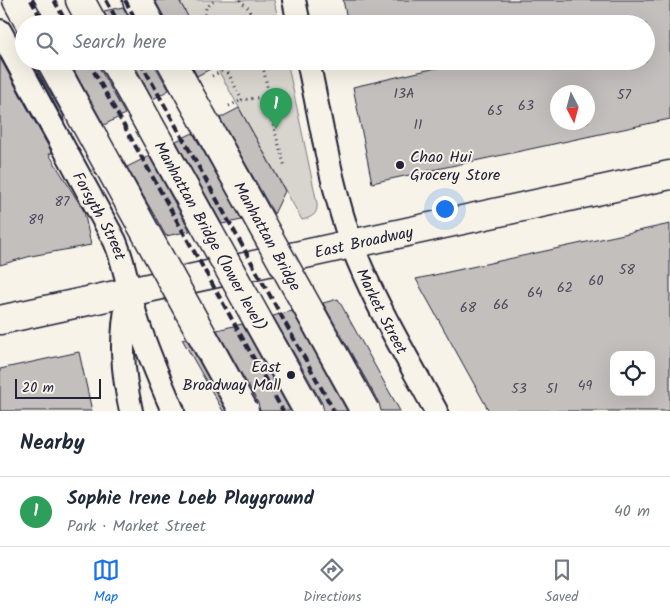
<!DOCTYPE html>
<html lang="en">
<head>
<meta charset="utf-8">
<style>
  :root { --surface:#fff; --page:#f2f2f3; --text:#1f2937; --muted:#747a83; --line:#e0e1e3; --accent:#1a73e8 }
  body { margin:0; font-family:Kalam,sans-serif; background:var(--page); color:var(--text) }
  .controls { position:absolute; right:15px; bottom:15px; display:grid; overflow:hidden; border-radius:10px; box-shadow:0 5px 20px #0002 }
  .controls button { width:45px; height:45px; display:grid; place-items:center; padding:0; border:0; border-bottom:1px solid var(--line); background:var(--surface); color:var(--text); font:25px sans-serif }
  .compass { position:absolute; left:550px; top:85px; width:45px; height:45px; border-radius:50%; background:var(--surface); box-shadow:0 5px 20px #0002; rotate:174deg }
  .scale { position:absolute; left:15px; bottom:12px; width:86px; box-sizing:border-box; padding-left:5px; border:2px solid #22223b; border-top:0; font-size:14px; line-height:18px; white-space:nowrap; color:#22223b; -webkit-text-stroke:4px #f7f3e8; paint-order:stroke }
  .you { position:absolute; left:444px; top:208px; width:18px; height:18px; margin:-12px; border:4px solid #fff; border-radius:50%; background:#1a73e8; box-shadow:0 0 0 8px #1a73e833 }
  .badge { display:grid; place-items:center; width:32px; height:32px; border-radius:50%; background:var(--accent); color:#fff; font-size:16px; font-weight:700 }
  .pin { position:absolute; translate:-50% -41px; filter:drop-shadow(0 1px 2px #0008) }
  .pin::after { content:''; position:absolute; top:26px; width:18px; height:15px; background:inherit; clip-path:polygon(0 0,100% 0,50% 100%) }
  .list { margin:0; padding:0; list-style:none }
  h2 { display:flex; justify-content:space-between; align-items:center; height:65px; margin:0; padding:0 20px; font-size:21px }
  h2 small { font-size:16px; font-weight:400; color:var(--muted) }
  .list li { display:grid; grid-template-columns:32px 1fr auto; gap:15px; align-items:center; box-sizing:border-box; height:70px; padding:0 20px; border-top:1px solid var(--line) }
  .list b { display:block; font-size:19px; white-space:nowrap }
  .list p { margin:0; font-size:16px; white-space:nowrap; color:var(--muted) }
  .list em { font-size:16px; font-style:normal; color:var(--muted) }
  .icon { flex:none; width:28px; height:28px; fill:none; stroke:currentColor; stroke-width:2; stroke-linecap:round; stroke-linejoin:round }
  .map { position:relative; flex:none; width:670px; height:411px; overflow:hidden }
  .search { position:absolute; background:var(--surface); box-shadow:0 5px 20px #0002; left:15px; right:15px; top:15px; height:55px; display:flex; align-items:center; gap:12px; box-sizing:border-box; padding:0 18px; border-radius:28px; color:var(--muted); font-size:19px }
  .sheet { height:135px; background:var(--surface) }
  nav { display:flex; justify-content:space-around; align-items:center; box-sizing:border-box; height:70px; border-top:1px solid var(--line); background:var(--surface); font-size:14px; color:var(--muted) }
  nav a { display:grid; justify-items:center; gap:2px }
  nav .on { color:var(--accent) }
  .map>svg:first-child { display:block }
  .green { fill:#d8d5cf; stroke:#7d7c85 }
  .building { fill:#c2bfbd; stroke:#22223b; fill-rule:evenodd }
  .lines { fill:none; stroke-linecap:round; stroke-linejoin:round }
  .minor-casing { stroke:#22223b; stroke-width:26 }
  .secondary-casing { stroke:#22223b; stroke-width:31 }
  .primary-casing { stroke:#22223b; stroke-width:31 }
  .path { stroke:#22223b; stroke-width:3; stroke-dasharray:1 4; stroke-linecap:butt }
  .minor { stroke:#f7f3e8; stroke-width:22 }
  .secondary { stroke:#f7f3e8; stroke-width:28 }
  .primary { stroke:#f7f3e8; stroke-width:28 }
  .rail { stroke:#22223b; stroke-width:4; stroke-dasharray:8 4; stroke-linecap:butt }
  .secondary-bridge-casing { stroke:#22223b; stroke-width:31; stroke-linecap:butt }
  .primary-bridge-casing { stroke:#22223b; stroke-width:31; stroke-linecap:butt }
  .secondary-bridge { stroke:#f7f3e8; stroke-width:28 }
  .primary-bridge { stroke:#f7f3e8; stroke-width:28 }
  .poi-dot { fill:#22223b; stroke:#f7f3e8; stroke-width:2 }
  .labels { text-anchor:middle; stroke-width:4; stroke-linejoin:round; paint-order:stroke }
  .number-label { font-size:14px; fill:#4a495c }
  .poi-label { font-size:16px; fill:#22223b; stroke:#f7f3e8; text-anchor:start }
  .street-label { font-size:16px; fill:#22223b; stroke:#f7f3e8 }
</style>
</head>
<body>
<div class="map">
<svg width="670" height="411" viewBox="0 0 670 411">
  <rect width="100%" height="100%" fill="#f7f3e8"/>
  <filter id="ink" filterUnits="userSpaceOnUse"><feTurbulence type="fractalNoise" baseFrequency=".02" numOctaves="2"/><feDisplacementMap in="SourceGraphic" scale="10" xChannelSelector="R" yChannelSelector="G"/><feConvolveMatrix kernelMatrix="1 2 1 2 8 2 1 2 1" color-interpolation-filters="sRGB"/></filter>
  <g filter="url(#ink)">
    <!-- green -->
    <g class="green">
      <polygon points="179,0 274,0 279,24 192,24"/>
      <path d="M 213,61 L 287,61 L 317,203 C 318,215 312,217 302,220 Z"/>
    </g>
    <!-- building -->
    <g class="building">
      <polygon points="155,0 179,0 192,24 166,24 164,17"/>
      <path d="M 343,0 L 670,0 L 670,119 L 372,183 L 353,87 L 445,66 L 444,61 L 646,61 L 646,24 L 348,24 ZM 558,92 L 588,92 L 588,122 L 558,122 Z"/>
      <polygon points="123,7 132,24 109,24 104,11"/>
      <polygon points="72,18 75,24 46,24 50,23"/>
      <polygon points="0,58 52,153 49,154 84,211 91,245 31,256 0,265"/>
      <polygon points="32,61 35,61 37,69 63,115 64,121"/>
      <polygon points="69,61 98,61 100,69 125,114 104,125"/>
      <polygon points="132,61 155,61 157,69 169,90 153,99"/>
      <polygon points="189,61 213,61 216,66 197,76"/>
      <polygon points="239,108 285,191 274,214 220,118"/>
      <polygon points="193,133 242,220 222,224 176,141"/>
      <polygon points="149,156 190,231 166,236 127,167"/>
      <path d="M 670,224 L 670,411 L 489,411 L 416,279 ZM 614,355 L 651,355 L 651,392 L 614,392 Z"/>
      <polygon points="338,299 400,411 381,411 379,403 323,303"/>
      <polygon points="292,311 347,411 324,411 322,403 273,316"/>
      <polygon points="242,324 290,411 260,411 258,403 217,330"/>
      <polygon points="186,338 226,411 223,411 182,339"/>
      <polygon points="79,352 92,411 0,411 0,369"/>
    </g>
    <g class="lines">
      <!-- minor casing -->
      <g class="minor-casing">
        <g id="minor">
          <polyline points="294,0 299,24"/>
          <path id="s1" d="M 0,31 L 115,241 C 126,267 129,294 137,320 C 147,351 160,381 173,411"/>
          <path id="s2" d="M 308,61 C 321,121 331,188 352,245 C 374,303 407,357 436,411"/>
          <path d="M 128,298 C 120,339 122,370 131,411"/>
        </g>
      </g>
      <!-- secondary casing -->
      <g class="secondary-casing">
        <g id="secondary">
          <polyline points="17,0 30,24"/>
          <path id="s3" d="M 0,320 L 670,175"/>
        </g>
      </g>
      <!-- primary casing -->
      <g class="primary-casing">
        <g id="primary">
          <polyline points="80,0 93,24"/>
          <polyline points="137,0 150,24"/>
        </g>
      </g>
      <!-- path -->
      <g class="path">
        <polyline points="240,0 249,9 253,24"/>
        <polyline points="203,24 206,8 215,0"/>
        <polyline points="222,61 226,69"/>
        <polyline points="262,61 269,96"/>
        <polyline points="212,76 226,69 242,100 284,94"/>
        <polyline points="265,96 285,167"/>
        <polyline points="229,106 242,100"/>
      </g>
      <!-- minor -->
      <use href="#minor" class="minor"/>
      <!-- secondary -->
      <use href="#secondary" class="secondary"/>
      <!-- primary -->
      <use href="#primary" class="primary"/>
      <!-- rail -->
      <g class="rail">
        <polyline points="31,0 44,24"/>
        <polyline points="54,0 67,24"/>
        <polyline points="106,0 119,24"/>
        <polyline points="125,0 138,24"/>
        <polyline points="65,61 258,411"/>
        <polyline points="88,61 283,411"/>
        <polyline points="140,61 334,411"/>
        <polyline points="159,61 353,411"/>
      </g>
      <!-- secondary-bridge casing -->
      <g class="secondary-bridge-casing">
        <polyline id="secondary-bridge" points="51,61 244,411"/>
      </g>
      <!-- primary-bridge casing -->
      <g class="primary-bridge-casing">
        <g id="primary-bridge">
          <path id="s4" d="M 114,61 L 308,411"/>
          <path id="s5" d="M 171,61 L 365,411"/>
        </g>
      </g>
      <!-- secondary-bridge -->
      <use href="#secondary-bridge" class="secondary-bridge"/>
      <!-- primary-bridge -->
      <use href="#primary-bridge" class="primary-bridge"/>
    </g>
  </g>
  <!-- markers -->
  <g class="poi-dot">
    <circle cx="400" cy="165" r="5"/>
    <circle cx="291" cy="375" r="5"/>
  </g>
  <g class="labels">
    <!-- number labels -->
    <g class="number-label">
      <text x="404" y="98">13A</text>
      <text x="624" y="99">57</text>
      <text x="526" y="110">63</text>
      <text x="495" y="115">65</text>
      <text x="418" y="129">11</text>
      <text x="62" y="206">87</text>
      <text x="36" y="224">89</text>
      <text x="627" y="274">58</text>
      <text x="596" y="285">60</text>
      <text x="565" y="292">62</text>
      <text x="535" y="297">64</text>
      <text x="501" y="309">66</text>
      <text x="468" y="312">68</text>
      <text x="585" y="390">49</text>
      <text x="519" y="393">53</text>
      <text x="552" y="393">51</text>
    </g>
    <!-- poi labels -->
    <g class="poi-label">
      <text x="410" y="162">Chao Hui<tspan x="410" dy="18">Grocery Store</tspan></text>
      <text x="281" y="372" text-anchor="end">East<tspan x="281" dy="18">Broadway Mall</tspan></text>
    </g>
    <!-- street labels -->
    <g class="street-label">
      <text dy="6" stroke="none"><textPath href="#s1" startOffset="210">Forsyth Street</textPath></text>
      <text dy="6" stroke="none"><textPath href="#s4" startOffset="200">Manhattan Bridge (lower level)</textPath></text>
      <text dy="6" stroke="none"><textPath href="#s5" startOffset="200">Manhattan Bridge</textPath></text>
      <text dy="6" stroke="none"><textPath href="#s3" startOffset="372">East Broadway</textPath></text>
      <text dy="6" stroke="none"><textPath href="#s2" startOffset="262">Market Street</textPath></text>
    </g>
  </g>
</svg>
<div class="controls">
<button><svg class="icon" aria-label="locate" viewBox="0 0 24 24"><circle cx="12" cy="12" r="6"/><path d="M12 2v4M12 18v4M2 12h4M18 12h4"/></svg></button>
</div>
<svg class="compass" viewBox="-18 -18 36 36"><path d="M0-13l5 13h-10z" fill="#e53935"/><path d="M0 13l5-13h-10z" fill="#747a83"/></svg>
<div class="scale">20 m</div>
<div class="you"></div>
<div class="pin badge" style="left:276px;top:129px;background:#2e9e5b">1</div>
<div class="search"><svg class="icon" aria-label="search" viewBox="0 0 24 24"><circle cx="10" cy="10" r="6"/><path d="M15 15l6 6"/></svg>Search here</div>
</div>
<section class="sheet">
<h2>Nearby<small></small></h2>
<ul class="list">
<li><span class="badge" style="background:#2e9e5b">1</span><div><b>Sophie Irene Loeb Playground</b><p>Park · Market Street</p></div><em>40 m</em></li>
</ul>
</section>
<nav>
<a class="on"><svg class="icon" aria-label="map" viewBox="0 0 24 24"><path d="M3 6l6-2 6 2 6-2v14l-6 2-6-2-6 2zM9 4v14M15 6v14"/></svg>Map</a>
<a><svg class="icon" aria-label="directions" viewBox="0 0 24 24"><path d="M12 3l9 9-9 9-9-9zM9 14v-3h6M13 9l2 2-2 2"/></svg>Directions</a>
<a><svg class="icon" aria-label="saved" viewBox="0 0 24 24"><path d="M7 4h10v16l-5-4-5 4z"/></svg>Saved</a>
</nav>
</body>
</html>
